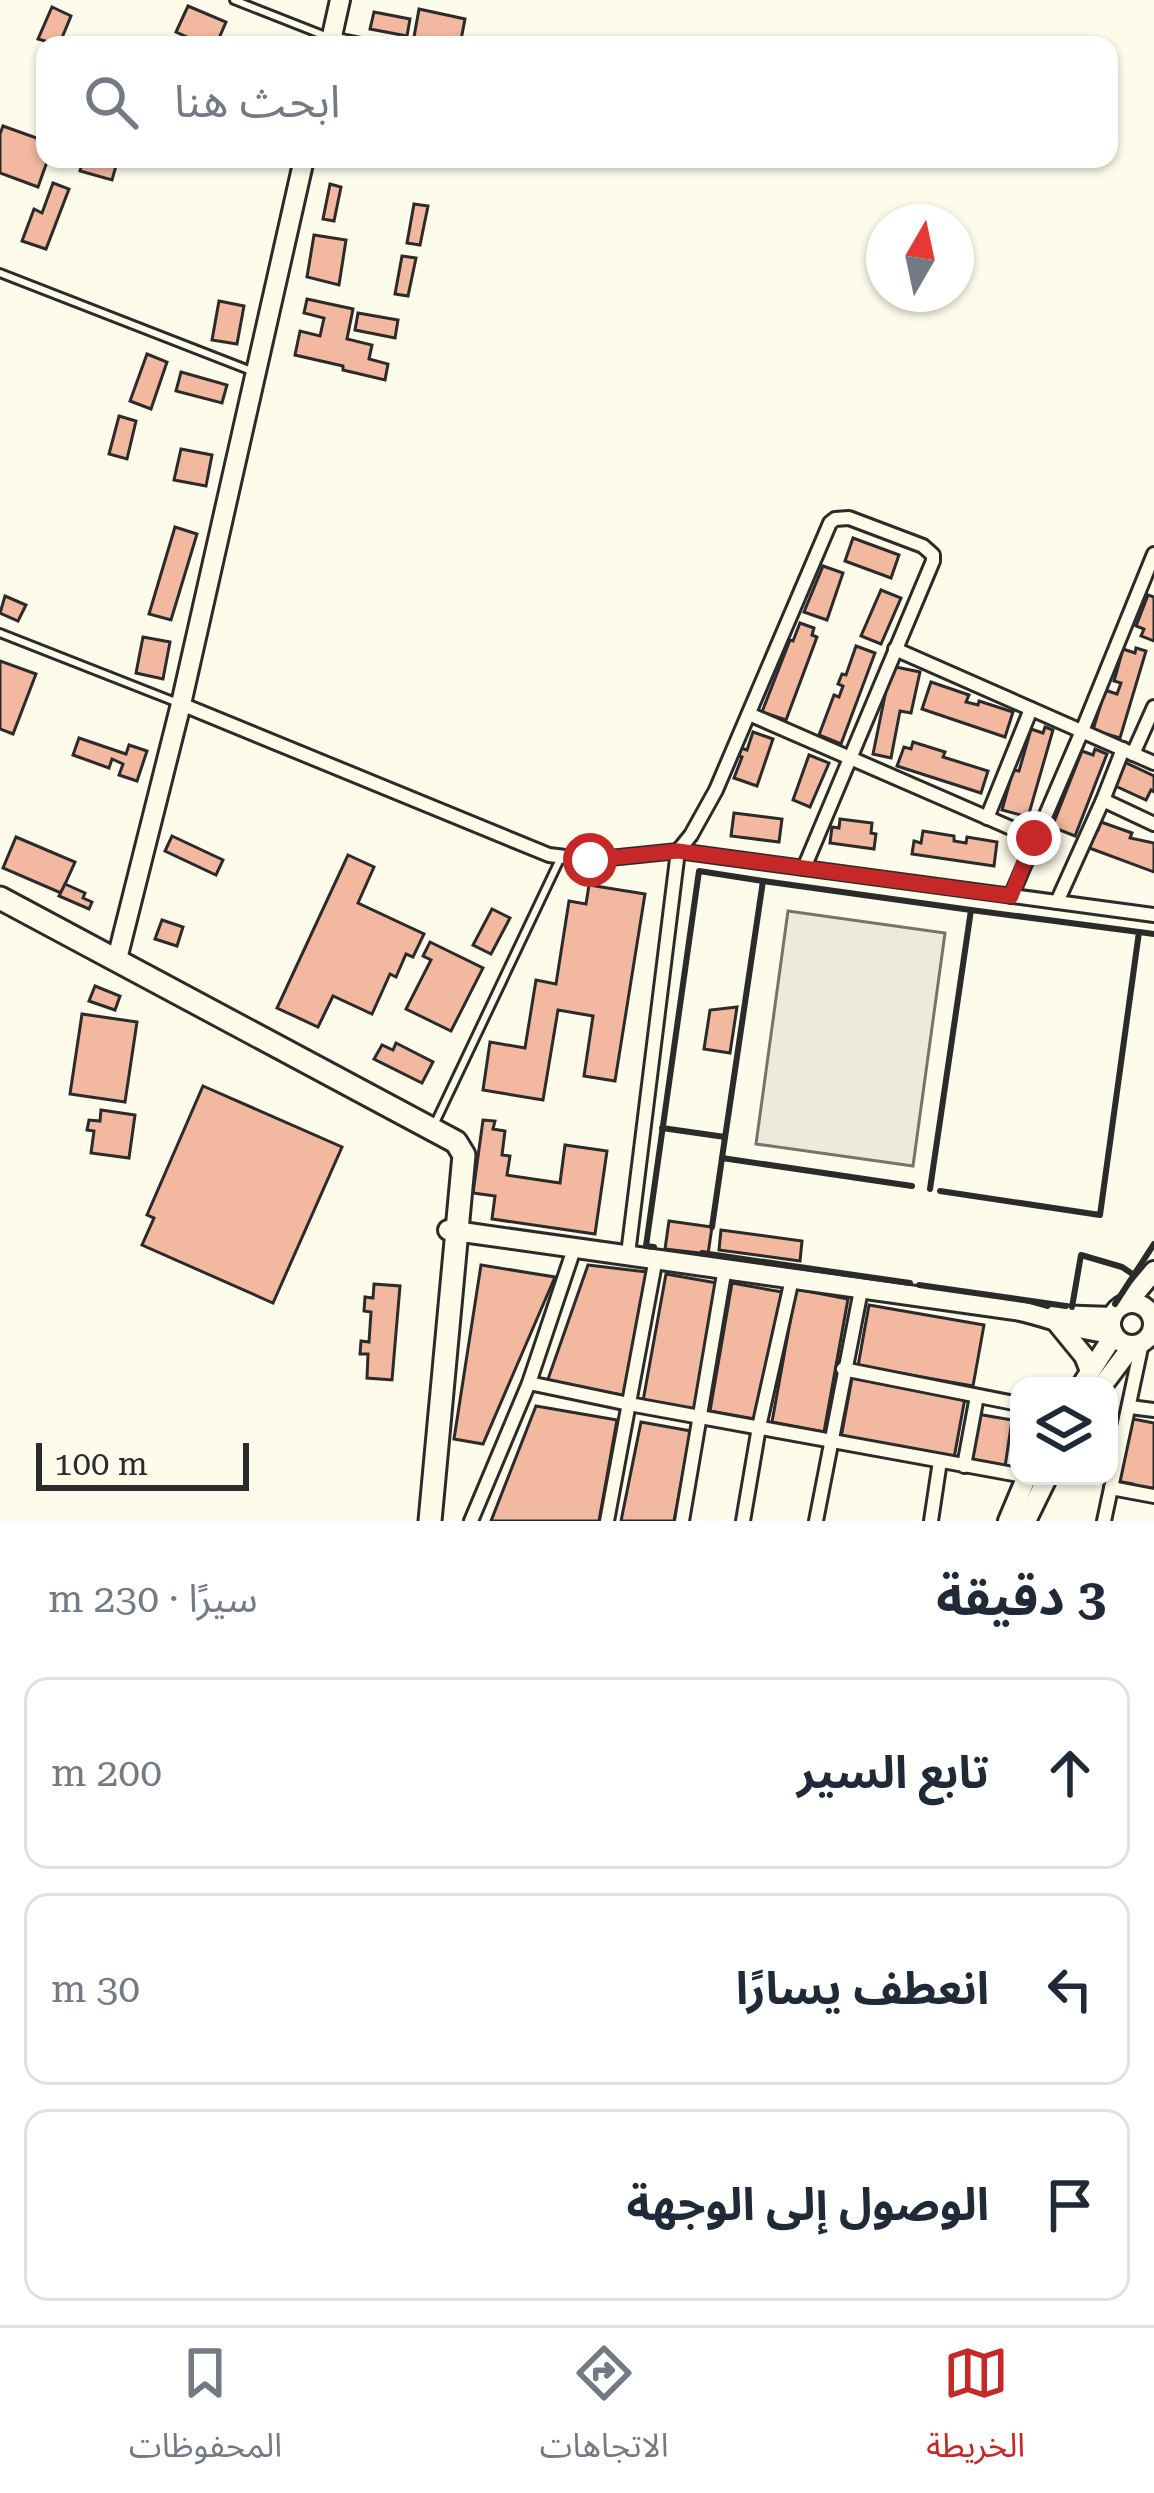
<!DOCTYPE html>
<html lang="ar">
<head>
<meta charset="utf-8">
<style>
  :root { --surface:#fff; --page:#f2f2f3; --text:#1f2937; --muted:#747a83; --line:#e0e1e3; --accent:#c62828 }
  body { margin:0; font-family:"Roboto Serif","Noto Sans Arabic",serif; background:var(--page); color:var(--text); direction:rtl }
  .controls { position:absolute; right:36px; bottom:36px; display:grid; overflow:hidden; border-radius:24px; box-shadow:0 3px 9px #0004 }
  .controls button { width:108px; height:108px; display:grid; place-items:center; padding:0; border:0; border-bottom:3px solid var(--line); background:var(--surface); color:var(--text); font:60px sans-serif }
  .compass { position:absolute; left:866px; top:204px; width:108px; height:108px; border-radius:50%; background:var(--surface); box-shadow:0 3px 9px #0004; rotate:9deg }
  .scale { position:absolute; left:36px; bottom:30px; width:213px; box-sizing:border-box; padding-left:12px; border:6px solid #2b2b2b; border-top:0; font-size:33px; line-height:42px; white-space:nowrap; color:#2b2b2b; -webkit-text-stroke:9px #fdfbea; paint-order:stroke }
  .stop { position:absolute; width:36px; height:36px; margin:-27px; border:9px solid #c62828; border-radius:50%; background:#fff }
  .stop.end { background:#c62828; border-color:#fff; box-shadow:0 3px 12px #0008 }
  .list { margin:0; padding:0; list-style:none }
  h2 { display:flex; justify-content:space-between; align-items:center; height:156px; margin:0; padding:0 48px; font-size:51px }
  h2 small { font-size:39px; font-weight:400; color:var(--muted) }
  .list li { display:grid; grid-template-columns:78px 1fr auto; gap:36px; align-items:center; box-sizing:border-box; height:192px; margin:0 24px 24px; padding:0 24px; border:3px solid var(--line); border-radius:24px }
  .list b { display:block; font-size:45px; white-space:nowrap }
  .list em { font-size:39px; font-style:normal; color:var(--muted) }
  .icon { flex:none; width:66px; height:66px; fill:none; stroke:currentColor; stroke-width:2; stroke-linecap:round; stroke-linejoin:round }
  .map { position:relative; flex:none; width:1154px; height:1521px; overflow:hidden; direction:ltr }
  .search { position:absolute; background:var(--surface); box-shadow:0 3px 9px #0004; left:36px; right:36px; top:36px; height:132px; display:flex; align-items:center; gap:30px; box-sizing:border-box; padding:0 42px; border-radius:24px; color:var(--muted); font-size:45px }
  .sheet { height:804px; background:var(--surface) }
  nav { display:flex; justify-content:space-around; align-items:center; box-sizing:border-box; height:168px; border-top:3px solid var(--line); background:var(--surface); font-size:33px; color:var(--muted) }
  nav a { display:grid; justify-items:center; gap:6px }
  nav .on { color:var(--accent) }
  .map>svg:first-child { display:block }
  .green { fill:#ecebdb; stroke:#74746e; stroke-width:3 }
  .building { fill:#f2b8a0; stroke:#2b2b2b; stroke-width:3 }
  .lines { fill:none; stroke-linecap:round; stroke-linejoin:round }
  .lane-casing { stroke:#2b2b2b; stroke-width:12 }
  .street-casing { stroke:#2b2b2b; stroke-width:18 }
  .secondary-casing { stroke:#2b2b2b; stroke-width:24 }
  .primary-casing { stroke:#2b2b2b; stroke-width:27 }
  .lane { stroke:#fdfbea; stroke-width:6 }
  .street { stroke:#fdfbea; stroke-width:12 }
  .secondary { stroke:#fdfbea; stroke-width:18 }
  .primary { stroke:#fdfbea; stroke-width:21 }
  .wall { stroke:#2b2b2b; stroke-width:6 }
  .route { stroke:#c62828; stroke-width:15 }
</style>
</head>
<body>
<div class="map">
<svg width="1154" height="1521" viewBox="0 0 1154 1521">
  <rect width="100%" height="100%" fill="#fdfbea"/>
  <!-- green -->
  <polygon class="green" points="788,911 945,933 913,1166 756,1144"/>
  <!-- building -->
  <g class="building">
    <polygon points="188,6 226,22 216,45 205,45 176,32"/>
    <polygon points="52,7 71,16 59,45 38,39"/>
    <polygon points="419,9 465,19 460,45 414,37"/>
    <polygon points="374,12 410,19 407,36 370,29"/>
    <polygon points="3,126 45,141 45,159 48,159 38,187 0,173 0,134"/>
    <polygon points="83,159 118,159 112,180 80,171"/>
    <polygon points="53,183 69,189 46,249 22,241 34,209 42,213"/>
    <polygon points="330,184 341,187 334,221 323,219"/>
    <polygon points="414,204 428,206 420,245 407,243"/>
    <polygon points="314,235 346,240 339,285 307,277"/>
    <polygon points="402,256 416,258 408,296 395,294"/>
    <polygon points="307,299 353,309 347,339 372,345 369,359 388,364 385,380 343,370 343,366 295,355 300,331 320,336 324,318 304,313"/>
    <polygon points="219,301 244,306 237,344 212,340"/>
    <polygon points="358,313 398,320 395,338 355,330"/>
    <polygon points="147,354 167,362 151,409 130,401"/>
    <polygon points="181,372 227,385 222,403 176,391"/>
    <polygon points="119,416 136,421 127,459 109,454"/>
    <polygon points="181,449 212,455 206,486 174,480"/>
    <polygon points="175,527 197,534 171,620 149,614"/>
    <polygon points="853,538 899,555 891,578 845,561"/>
    <polygon points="823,566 843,573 827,620 804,612"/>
    <polygon points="881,590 901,598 881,644 861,636"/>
    <polygon points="1148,595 1154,597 1154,641 1141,636 1144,629 1136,626"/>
    <polygon points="5,596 26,605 18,621 0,613"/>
    <polygon points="800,623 814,628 812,635 817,637 786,720 762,712 790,640 793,641"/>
    <polygon points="143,637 170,642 163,679 136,673"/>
    <polygon points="856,646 875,653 841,744 819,735 834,695 839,697 843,686 838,684 842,674 846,675"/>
    <polygon points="1136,648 1146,651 1120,738 1093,730 1105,690 1117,694 1121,683 1114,681 1123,649 1135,653"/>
    <polygon points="0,661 36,674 13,734 0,729"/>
    <polygon points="891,666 920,672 911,713 900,711 891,758 873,754"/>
    <polygon points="931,682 969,695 966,702 978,705 979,701 1013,712 1005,737 922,709"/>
    <polygon points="1045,727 1053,730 1028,817 1002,810 1013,770 1019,771 1031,729 1043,733"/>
    <polygon points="753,732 773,739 757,786 734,778 742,757 739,756 741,748 747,750"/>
    <polygon points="79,738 126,754 129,745 147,751 137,781 119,775 123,764 112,759 109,768 73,755"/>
    <polygon points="913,742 945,752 943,757 988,771 981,793 897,766 904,747 911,749"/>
    <polygon points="1095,749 1107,754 1075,836 1052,827 1082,751 1093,755"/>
    <polygon points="809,755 829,763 810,807 793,800"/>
    <polygon points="1120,760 1154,776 1154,792 1151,790 1146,800 1109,783"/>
    <polygon points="734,813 782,819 779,842 731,836"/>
    <polygon points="840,819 872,823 871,833 876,834 874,849 830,843 832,827 839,828"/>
    <polygon points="1101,822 1132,833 1130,838 1154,843 1154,872 1084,846 1091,827 1098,830"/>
    <polygon points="923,831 954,836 954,841 966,843 967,837 997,842 994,866 912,854 914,841 921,843"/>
    <polygon points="172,836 223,860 216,875 165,851"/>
    <polygon points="16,837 75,862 61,893 3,868"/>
    <polygon points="348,855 374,867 358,903 424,934 413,957 406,954 396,977 390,974 372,1014 333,996 318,1027 277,1008"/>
    <polygon points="65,884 85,893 83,898 92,902 89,909 59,896"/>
    <polygon points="589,885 645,894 615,1081 584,1076 593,1016 558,1010 543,1100 483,1090 490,1042 525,1048 536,980 556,984 569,901 586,904"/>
    <polygon points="492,909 510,918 491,954 473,945"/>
    <polygon points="162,920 183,927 177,946 155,939"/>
    <polygon points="430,942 483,968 451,1031 406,1009 431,960 423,956"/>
    <polygon points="95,986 120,996 115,1010 89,1001"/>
    <polygon points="737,1007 730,1053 704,1049 710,1010"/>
    <polygon points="82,1014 137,1022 125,1102 70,1094"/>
    <polygon points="396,1043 433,1062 422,1083 374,1059 382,1045 393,1050"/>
    <polygon points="203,1086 342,1147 273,1303 142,1245 154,1218 147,1215"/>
    <polygon points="101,1110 135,1115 129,1158 91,1153 94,1131 87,1130 89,1120 100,1121"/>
    <polygon points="483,1120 495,1121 493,1129 505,1131 502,1155 510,1156 507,1175 560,1183 565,1145 607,1151 595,1234 492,1219 495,1196 473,1193"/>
    <polygon points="669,1221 712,1227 708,1254 665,1249"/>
    <polygon points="721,1230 802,1241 800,1261 719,1250"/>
    <polygon points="481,1265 555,1277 483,1444 454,1439"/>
    <polygon points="588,1265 647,1272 627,1396 547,1382"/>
    <polygon points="666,1274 717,1283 695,1410 643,1401"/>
    <polygon points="732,1283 782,1292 760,1420 710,1411"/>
    <polygon points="374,1284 400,1286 392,1380 367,1378 368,1354 360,1354 361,1341 369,1342 371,1312 364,1311 365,1297 373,1298"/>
    <polygon points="796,1289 848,1299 824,1432 772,1422"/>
    <polygon points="869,1305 984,1325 973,1386 858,1366"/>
    <polygon points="852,1378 965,1398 954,1458 841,1438"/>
    <polygon points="536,1406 617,1420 599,1521 491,1521"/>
    <polygon points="977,1414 1012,1420 1005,1467 970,1462"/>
    <polygon points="1128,1418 1154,1423 1154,1489 1149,1488 1148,1491 1133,1488 1133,1484 1117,1481"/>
    <polygon points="641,1422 691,1431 674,1521 621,1521"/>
  </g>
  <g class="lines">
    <!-- lane casing -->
    <g class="lane-casing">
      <g id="lane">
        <polyline points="234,0 328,37"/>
        <polyline points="0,273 254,372"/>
        <polyline points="0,633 178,703"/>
        <polyline points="434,1125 561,857"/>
      </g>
    </g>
    <!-- street casing -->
    <g class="street-casing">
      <g id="street">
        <polyline points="331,39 361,45"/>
        <polyline points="895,649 1154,763"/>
        <polyline points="181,704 549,855 590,860 678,851 1154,915"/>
        <polyline points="749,714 1034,838"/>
        <polyline points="1133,754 1154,707"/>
        <polyline points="1103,800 1123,749"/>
        <polyline points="987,818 1031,709"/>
        <polyline points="1011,896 1082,731 1154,554"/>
        <polyline points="1057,902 1103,800 1154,824"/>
        <polyline points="628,1254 678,851 691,835 716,790 830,523 835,519 849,518 923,546 933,555 933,561 804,868"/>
        <polyline points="843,1369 1019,1404"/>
        <polyline points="529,1383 629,1404 1019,1475"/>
        <polyline points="1130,1407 1154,1410"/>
        <polyline points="964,1466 977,1396"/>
        <polyline points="1111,1488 1154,1496"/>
        <polyline points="471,1521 529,1383 575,1246"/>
        <polyline points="607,1521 656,1258"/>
        <polyline points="682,1521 725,1268"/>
        <polyline points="743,1521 759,1427 792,1279"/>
        <polyline points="816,1521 861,1290"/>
        <polyline points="931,1521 940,1461"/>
        <polyline points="1104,1521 1142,1343"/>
      </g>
    </g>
    <!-- secondary casing -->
    <g class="secondary-casing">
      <g id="secondary">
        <polyline points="330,45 340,0"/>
        <polyline points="117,959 181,704 304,159"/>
        <path d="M 448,1230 L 1015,1310 C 1048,1316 1079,1332 1113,1333"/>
        <polyline points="1128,1302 1154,1271"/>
        <circle cx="1132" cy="1324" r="21"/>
        <polyline points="1055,1315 1112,1317"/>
        <polyline points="1057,1323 1084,1356 1090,1371"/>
        <polyline points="1081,1386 1114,1335"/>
        <polyline points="1102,1386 1133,1345"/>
        <polyline points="1008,1521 1027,1476"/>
        <polyline points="1026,1521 1048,1476"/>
      </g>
    </g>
    <!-- primary casing -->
    <g class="primary-casing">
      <polyline id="primary" points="0,898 456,1142 464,1155 430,1521"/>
    </g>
    <!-- lane -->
    <use href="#lane" class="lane"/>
    <!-- street -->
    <use href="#street" class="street"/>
    <!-- secondary -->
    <use href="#secondary" class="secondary"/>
    <!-- primary -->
    <use href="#primary" class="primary"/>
    <!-- wall -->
    <g class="wall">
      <polyline points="1139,932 1154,934"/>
      <polyline points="662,1128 725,1137"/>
      <polyline points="912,1186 722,1158 763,881 971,910 930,1189"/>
      <polyline points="940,1191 1100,1215 1139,932 971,910"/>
      <polyline points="712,1227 722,1158"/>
      <polyline points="654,1247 646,1246 699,871 763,881"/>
      <polyline points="702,1253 910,1283"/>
      <polyline points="919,1285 1066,1306"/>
      <polyline points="1115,1304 1154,1244"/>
      <polyline points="1072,1307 1081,1255 1122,1267 1134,1275"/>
    </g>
  </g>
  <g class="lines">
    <!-- route -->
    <polyline class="route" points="590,860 678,851 1011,896 1034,838"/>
  </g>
</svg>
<div class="controls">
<button><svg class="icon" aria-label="layers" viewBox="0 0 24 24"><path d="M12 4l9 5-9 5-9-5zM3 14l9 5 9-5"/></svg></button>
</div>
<svg class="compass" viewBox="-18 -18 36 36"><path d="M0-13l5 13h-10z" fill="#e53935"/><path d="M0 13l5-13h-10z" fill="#747a83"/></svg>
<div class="scale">100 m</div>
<div class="stop" style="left:590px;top:860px"></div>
<div class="stop end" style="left:1034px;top:838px"></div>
<div class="search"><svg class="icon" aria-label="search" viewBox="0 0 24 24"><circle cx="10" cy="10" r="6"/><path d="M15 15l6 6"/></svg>ابحث هنا</div>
</div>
<section class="sheet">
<h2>3 دقيقة<small>سيرًا · 230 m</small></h2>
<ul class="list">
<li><svg class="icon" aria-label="ahead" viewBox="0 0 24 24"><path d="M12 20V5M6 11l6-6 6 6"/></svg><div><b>تابع السير</b></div><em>200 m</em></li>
<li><svg class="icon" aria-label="left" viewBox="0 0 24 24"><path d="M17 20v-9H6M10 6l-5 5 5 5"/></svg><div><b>انعطف يسارًا</b></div><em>30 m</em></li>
<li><svg class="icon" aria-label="arrive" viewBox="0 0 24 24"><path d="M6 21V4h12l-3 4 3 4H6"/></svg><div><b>الوصول إلى الوجهة</b></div></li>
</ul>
</section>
<nav>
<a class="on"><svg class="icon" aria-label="map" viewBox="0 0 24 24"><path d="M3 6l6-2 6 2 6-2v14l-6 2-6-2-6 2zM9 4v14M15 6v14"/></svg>الخريطة</a>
<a><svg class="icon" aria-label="directions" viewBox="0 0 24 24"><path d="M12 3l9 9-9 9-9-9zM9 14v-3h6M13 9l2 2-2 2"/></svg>الاتجاهات</a>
<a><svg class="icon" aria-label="saved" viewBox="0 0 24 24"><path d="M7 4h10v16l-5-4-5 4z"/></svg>المحفوظات</a>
</nav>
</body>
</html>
